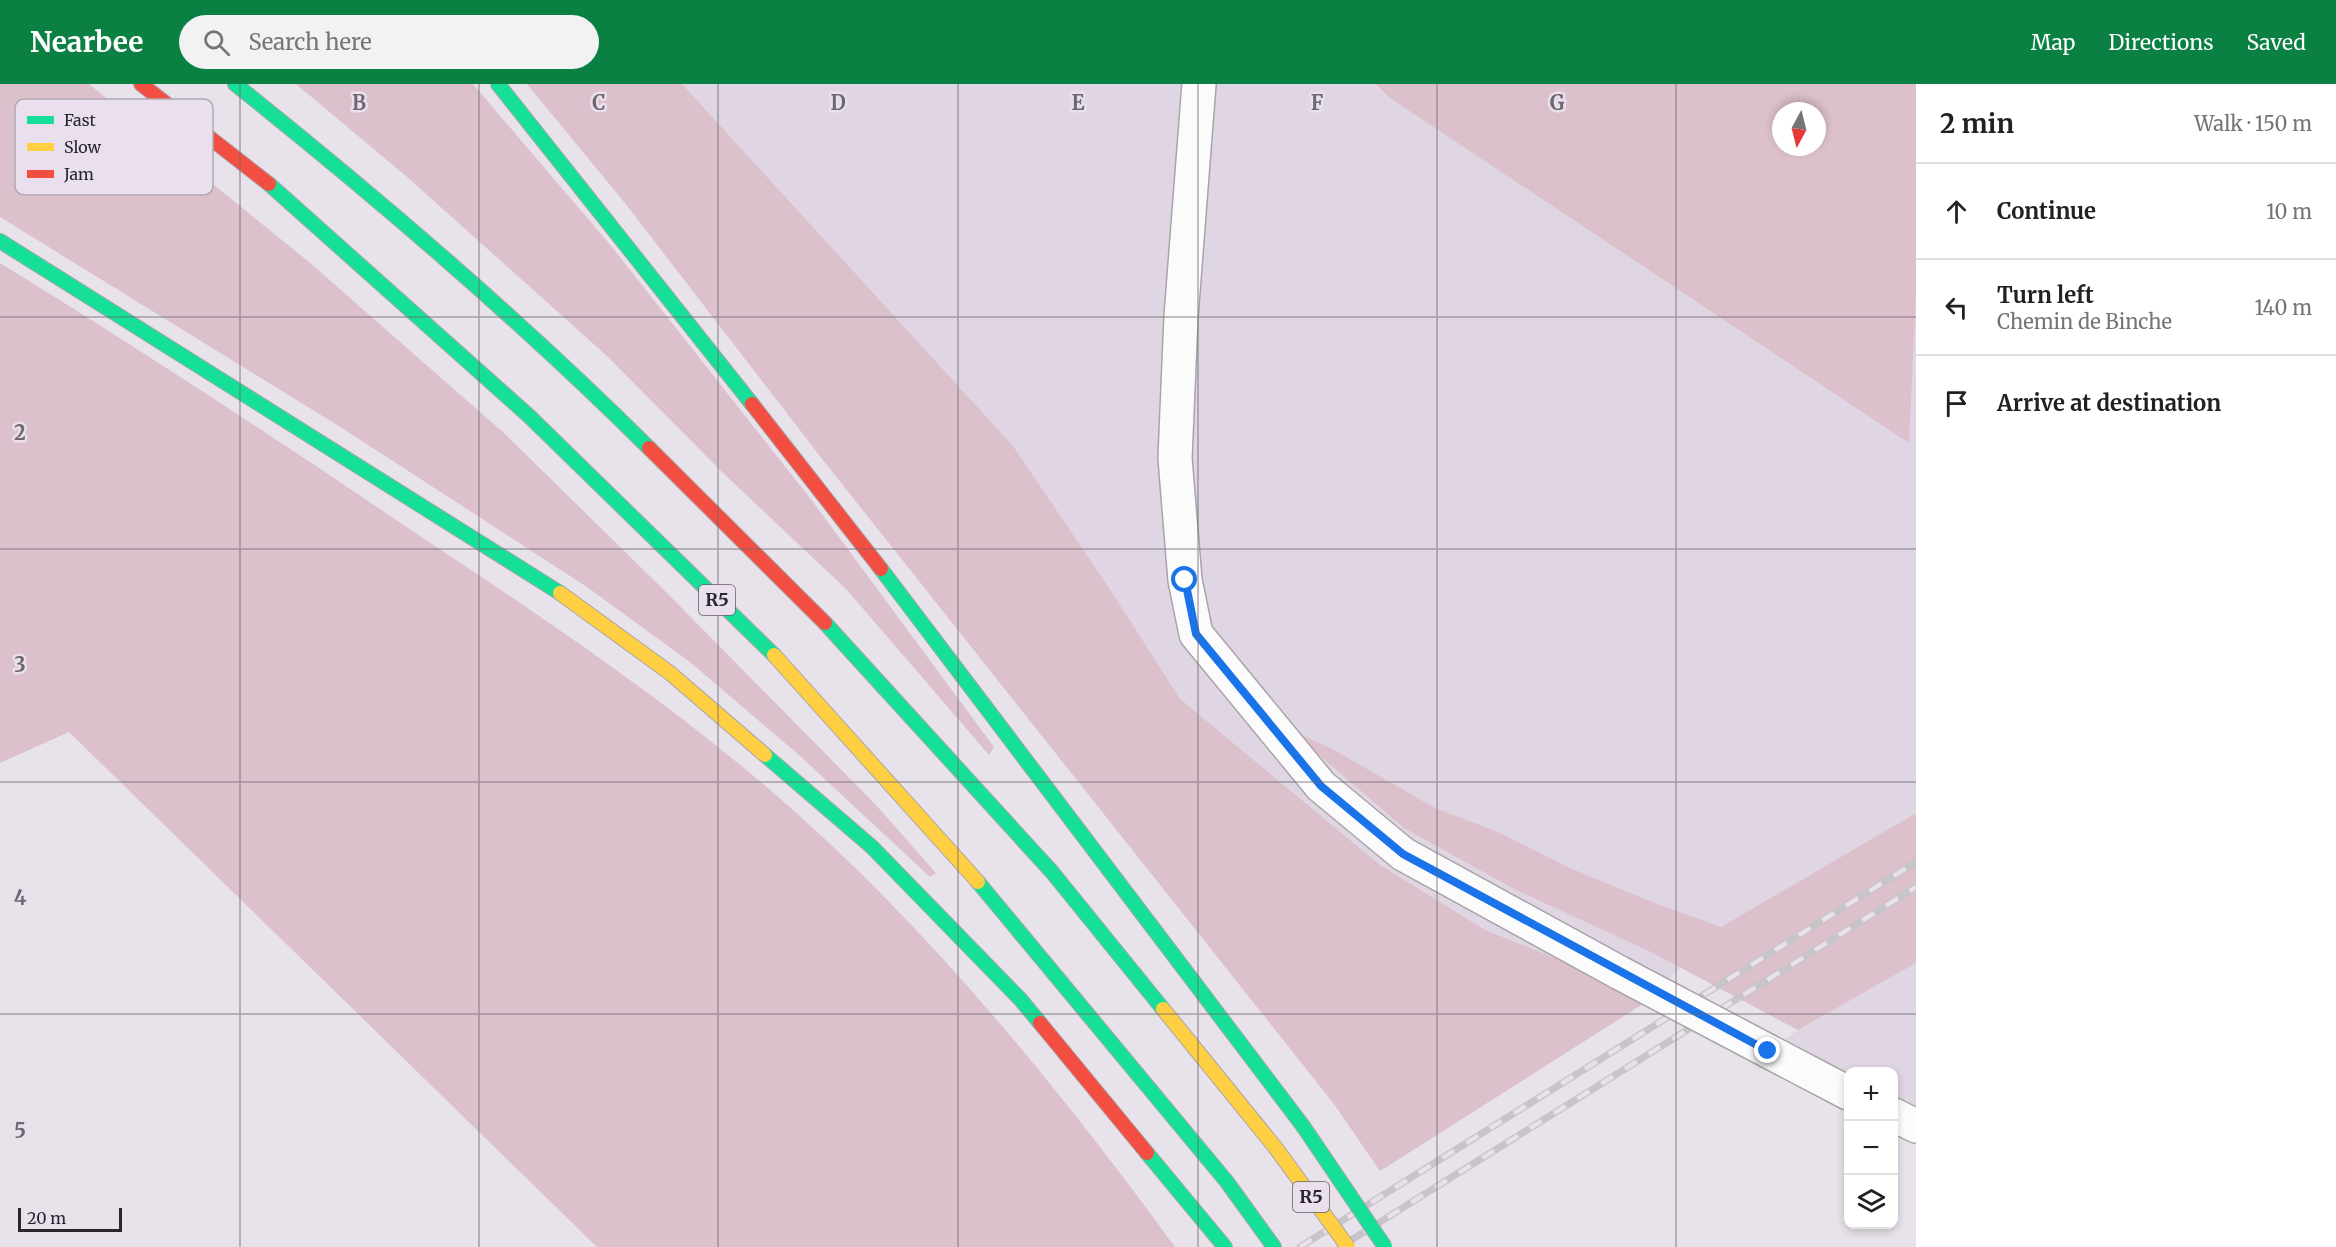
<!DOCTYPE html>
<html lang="en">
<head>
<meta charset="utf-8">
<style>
  :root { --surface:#fff; --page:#f2f2f2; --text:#202124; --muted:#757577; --line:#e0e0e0; --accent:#0b8043 }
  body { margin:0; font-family:Merriweather,serif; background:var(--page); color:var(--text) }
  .controls { position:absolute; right:18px; bottom:18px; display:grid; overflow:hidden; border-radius:12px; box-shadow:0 3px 9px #0003 }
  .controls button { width:54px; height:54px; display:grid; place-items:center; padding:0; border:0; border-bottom:2px solid var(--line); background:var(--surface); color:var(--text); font:30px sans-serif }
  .compass { position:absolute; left:1772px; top:18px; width:54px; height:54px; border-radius:50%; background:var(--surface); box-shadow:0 3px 9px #0003; rotate:187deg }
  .scale { position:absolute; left:18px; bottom:15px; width:104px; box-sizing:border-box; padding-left:6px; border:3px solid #2a262b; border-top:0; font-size:16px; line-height:21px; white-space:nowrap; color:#2a262b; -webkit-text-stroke:4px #e9dfed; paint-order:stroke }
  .stop { position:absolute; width:18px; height:18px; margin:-14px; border:4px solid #1a73e8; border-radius:50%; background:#fff }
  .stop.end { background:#1a73e8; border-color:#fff; box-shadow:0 2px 6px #0008 }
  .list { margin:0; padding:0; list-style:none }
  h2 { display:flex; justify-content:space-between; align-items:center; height:78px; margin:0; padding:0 24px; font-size:26px }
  h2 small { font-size:20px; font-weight:400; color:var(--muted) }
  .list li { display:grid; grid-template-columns:39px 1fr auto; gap:18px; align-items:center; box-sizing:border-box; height:96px; padding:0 24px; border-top:2px solid var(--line) }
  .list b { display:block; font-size:22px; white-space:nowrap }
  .list p { margin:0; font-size:20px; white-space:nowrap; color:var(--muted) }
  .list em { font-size:20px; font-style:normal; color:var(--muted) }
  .icon { flex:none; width:33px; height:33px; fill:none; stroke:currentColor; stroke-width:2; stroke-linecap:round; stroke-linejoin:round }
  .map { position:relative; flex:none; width:1916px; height:1163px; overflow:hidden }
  header { display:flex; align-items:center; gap:36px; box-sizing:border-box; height:84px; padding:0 30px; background:var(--accent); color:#fff }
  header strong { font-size:28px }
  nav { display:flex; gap:33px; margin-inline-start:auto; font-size:21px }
  .search { width:420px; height:54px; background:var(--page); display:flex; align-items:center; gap:15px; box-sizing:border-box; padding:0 21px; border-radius:33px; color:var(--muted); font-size:22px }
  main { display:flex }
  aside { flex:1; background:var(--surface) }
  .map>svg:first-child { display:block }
  .built { fill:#dfd5e3; fill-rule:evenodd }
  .green { fill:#dcc0cc; fill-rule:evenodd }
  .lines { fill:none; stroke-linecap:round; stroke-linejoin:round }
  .street-casing { stroke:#a9a4aa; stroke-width:36 }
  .fast-casing { stroke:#a9a4aa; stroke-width:16 }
  .slow-casing { stroke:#a9a4aa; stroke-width:16 }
  .jam-casing { stroke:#a9a4aa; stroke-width:16 }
  .street { stroke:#fcfbfc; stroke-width:33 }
  .fast { stroke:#16e098; stroke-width:14 }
  .slow { stroke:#ffcf43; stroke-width:14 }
  .jam { stroke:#f24e42; stroke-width:14 }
  .rail-casing { stroke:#c7c5c7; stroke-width:7 }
  .rail { stroke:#e9dfed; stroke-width:4.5; stroke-dasharray:14; stroke-linecap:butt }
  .street-bridge-casing { stroke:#a9a4aa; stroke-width:36; stroke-linecap:butt }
  .fast-bridge-casing { stroke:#a9a4aa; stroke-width:16; stroke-linecap:butt }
  .slow-bridge-casing { stroke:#a9a4aa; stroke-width:16; stroke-linecap:butt }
  .street-bridge { stroke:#fcfbfc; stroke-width:33 }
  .fast-bridge { stroke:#16e098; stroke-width:14 }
  .slow-bridge { stroke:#ffcf43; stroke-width:14 }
  .route { stroke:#1a73e8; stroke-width:8 }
  .grid { fill:none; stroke:#6c686e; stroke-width:1.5; stroke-opacity:0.55 }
  .labels { text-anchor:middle; stroke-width:5; stroke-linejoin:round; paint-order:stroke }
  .shield { fill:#e9dfed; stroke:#635e65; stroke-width:1.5 }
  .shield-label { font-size:18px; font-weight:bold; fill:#2a262b }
  .key { fill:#e9dfed; stroke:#b0a8b3; stroke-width:1.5 }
  .key-label { font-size:16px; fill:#2a262b }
  .grid-label { font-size:20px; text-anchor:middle; font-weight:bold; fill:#6c686e; stroke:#e9dfed; stroke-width:5; stroke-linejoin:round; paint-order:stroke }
</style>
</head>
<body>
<header>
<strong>Nearbee</strong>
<div class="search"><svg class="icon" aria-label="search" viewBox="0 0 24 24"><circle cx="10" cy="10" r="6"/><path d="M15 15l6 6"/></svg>Search here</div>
<nav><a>Map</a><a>Directions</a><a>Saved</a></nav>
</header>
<main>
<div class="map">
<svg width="1916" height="1163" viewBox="0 0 1916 1163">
  <rect width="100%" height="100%" fill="#e8e2ea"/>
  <!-- built -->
  <g class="built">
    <path d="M 527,0 L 1916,0 L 1916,729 L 1721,843 L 1646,918 L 1380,1087 L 1334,1020 L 823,376 L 625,119 ZM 1781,27 L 1817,27 L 1817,63 L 1781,63 Z"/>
    <polygon points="1916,879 1916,1042 1894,1031 1894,988 1848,988 1848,1009 1768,967 1798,946"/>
  </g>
  <!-- green -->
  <g class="green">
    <polygon points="0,0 89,0 309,178 505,350 667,509 875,720 936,789 930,793 800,672 690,578 587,503 342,344 0,133"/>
    <polygon points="296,0 473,0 612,163 810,414 994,663 989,671 847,506 722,388 607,272 406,92"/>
    <polygon points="527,0 682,0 1013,362 1111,507 1180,615 1380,781 1485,846 1580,884 1646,918 1380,1087 1334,1020 823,376 625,119"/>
    <path d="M 1376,0 L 1916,0 L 1916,209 L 1909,359 L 1390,14 ZM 1781,27 L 1817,27 L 1817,63 L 1781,63 Z"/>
    <path d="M 0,179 C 143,267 284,360 423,454 C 542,533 660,612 769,705 C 924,838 1055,999 1175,1163 L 597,1163 L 69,648 L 0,679 Z"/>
    <polygon points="1289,645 1332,665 1435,724 1498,748 1572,785 1657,820 1721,843 1916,729 1916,879 1798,946 1651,868 1514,805 1404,744"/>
  </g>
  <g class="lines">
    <!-- street casing -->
    <g class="street-casing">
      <g id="street">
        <polyline points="1199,0 1181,233 1175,374 1185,496 1196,550 1321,702 1403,770 1620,889"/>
        <polyline points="1768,967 1848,1009"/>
        <polyline points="1894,1031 1916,1042"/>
      </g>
    </g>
    <!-- fast casing -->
    <g class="fast-casing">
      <g id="fast">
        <path d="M 235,0 C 378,114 519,235 649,364"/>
        <polyline points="498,0 752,320"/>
        <polyline points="269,100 529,332 774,571"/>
        <polyline points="0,157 560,509"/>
        <polyline points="881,485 1303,1042"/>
        <polyline points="825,539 1052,788 1163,925"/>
        <polyline points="765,671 872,763 1021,916 1040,939"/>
        <polyline points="978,798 1227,1098 1274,1163"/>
        <polyline points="1147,1069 1225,1163"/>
      </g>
    </g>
    <!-- slow casing -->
    <g class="slow-casing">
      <g id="slow">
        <polyline points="560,509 670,589 765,671"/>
        <polyline points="774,571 978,798"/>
        <polyline points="1163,925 1275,1063"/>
      </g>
    </g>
    <!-- jam casing -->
    <g class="jam-casing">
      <g id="jam">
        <polyline points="141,0 269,100"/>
        <polyline points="752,320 881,485"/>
        <polyline points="649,364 825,539"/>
        <polyline points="1040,939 1147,1069"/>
      </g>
    </g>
    <!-- street -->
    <use href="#street" class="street"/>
    <!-- fast -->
    <use href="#fast" class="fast"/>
    <!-- slow -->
    <use href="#slow" class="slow"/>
    <!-- jam -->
    <use href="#jam" class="jam"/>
    <!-- rail casing -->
    <g class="rail-casing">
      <g id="rail">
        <polyline points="1300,1163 1916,778"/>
        <polyline points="1340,1163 1916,803"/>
      </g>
    </g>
    <!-- rail -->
    <use href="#rail" class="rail"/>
    <!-- street-bridge casing -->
    <g class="street-bridge-casing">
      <polyline id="street-bridge" points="1620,889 1768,967"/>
    </g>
    <!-- fast-bridge casing -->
    <g class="fast-bridge-casing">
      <polyline id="fast-bridge" points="1303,1042 1385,1163"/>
    </g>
    <!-- slow-bridge casing -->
    <g class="slow-bridge-casing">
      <polyline id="slow-bridge" points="1275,1063 1348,1163"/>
    </g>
    <!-- street-bridge -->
    <use href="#street-bridge" class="street-bridge"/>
    <!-- fast-bridge -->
    <use href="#fast-bridge" class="fast-bridge"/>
    <!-- slow-bridge -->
    <use href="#slow-bridge" class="slow-bridge"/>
  </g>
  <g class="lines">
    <!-- route -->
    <polyline class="route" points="1185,496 1196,550 1321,702 1403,770 1768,967"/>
  </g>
  <!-- grid -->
  <path class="grid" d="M 240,0 L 240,1163M 479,0 L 479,1163M 718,0 L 718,1163M 958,0 L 958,1163M 1198,0 L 1198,1163M 1437,0 L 1437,1163M 1676,0 L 1676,1163M 0,233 L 1916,233M 0,465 L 1916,465M 0,698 L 1916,698M 0,930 L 1916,930"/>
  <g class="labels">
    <!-- shield labels -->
    <g class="shield">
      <rect x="699" y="501" width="36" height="30" rx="4.5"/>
      <rect x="1293" y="1098" width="36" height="30" rx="4.5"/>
    </g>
    <g class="shield-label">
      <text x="717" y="522">R5</text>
      <text x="1311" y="1119">R5</text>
    </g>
  </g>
  <!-- legend -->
  <rect x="15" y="15" width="198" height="96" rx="9" class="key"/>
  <rect x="27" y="32" width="27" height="8" fill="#16e098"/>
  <rect x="27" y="59" width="27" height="8" fill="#ffcf43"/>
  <rect x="27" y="86" width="27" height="8" fill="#f24e42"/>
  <g class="key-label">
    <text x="64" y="42">Fast</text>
    <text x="64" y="69">Slow</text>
    <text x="64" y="96">Jam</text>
  </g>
  <g class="grid-label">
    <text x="359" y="26">B</text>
    <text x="599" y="26">C</text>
    <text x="838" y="26">D</text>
    <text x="1078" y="26">E</text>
    <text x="1317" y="26">F</text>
    <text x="1557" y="26">G</text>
    <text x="20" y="356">2</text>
    <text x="20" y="588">3</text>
    <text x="20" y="821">4</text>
    <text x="20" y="1054">5</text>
  </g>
</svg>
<div class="controls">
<button>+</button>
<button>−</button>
<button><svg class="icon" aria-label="layers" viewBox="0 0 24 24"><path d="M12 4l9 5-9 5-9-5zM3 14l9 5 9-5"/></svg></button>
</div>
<svg class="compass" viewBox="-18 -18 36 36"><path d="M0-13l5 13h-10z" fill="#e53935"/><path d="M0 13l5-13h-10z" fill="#757577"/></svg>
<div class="scale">20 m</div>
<div class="stop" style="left:1185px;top:496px"></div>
<div class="stop end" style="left:1768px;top:967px"></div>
</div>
<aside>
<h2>2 min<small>Walk · 150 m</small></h2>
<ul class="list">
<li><svg class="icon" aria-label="ahead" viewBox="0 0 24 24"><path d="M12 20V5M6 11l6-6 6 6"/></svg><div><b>Continue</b></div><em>10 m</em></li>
<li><svg class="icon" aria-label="left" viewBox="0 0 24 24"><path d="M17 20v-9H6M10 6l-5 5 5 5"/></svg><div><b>Turn left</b><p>Chemin de Binche</p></div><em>140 m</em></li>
<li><svg class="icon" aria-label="arrive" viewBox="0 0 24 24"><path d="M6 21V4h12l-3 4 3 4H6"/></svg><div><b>Arrive at destination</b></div></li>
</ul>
</aside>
</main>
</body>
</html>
